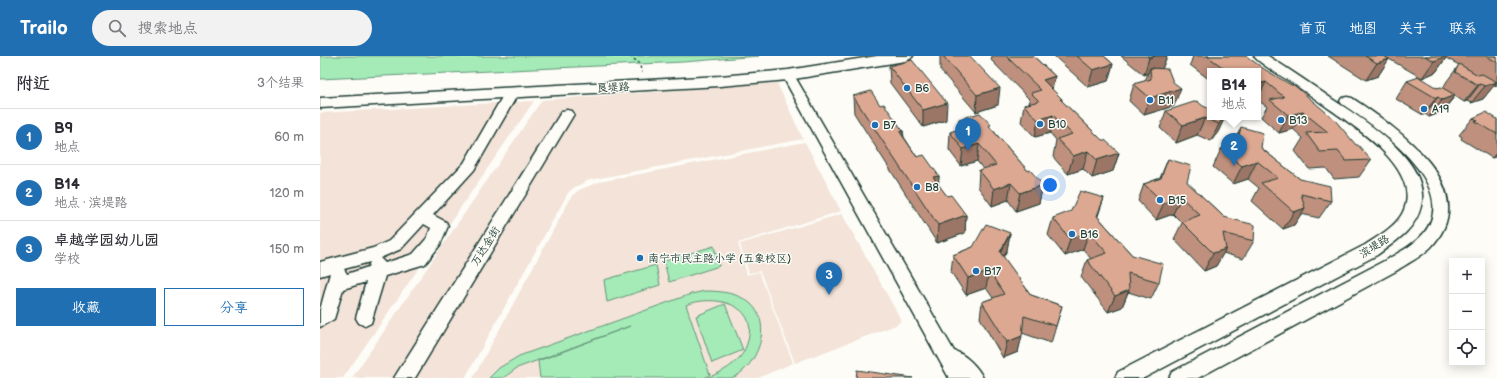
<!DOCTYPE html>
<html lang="zh">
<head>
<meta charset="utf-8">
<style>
  :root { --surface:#fff; --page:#f2f2f3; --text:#2b2b33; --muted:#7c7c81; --line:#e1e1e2; --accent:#1f6fb2 }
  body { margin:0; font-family:"Balsamiq Sans","LXGW WenKai TC",sans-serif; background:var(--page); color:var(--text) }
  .controls { position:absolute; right:12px; bottom:12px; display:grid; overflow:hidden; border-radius:0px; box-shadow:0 2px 10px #0003 }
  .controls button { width:36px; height:36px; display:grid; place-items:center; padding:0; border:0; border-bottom:1px solid var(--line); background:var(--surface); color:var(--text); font:20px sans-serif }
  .you { position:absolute; left:730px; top:129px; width:14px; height:14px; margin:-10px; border:3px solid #fff; border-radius:50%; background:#1a73e8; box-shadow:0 0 0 6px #1a73e833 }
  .badge { display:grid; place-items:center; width:26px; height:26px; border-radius:50%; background:var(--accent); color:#fff; font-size:13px; font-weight:700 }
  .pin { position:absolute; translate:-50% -33px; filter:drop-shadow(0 1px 2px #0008) }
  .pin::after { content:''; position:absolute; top:21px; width:14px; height:12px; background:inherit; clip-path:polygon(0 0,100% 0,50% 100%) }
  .popup { position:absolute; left:887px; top:12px; width:54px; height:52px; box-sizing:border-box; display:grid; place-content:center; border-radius:0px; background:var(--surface); filter:drop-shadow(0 1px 3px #0005); font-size:13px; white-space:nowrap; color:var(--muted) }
  .popup b { font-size:15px; color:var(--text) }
  .popup::after { content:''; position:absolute; left:50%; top:100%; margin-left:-8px; border:8px solid transparent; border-top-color:var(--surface) }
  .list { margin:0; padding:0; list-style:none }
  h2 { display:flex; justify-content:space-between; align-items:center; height:52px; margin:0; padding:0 16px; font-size:17px }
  h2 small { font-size:13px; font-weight:400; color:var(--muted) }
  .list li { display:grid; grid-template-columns:26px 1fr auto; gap:12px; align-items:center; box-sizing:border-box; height:56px; padding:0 16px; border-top:1px solid var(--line) }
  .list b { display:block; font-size:15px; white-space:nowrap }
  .list p { margin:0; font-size:13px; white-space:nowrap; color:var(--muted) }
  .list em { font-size:13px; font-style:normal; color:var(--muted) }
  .actions { display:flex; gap:8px; padding:12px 16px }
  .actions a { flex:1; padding:9px 0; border:1px solid var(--accent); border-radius:0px; text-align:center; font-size:14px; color:var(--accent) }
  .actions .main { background:var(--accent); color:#fff }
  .icon { flex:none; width:22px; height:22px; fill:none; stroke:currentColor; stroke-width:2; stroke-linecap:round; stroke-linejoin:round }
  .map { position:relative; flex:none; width:1177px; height:322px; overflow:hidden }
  header { display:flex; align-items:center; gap:24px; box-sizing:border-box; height:56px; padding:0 20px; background:var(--accent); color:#fff }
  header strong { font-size:19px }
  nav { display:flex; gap:22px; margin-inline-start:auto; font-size:14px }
  .search { width:280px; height:36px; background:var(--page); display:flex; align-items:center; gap:10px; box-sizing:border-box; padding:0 14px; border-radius:22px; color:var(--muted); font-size:15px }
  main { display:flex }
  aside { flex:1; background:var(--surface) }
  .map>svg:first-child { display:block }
  .built { fill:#f3e3d8 }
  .green { fill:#a4ebb8; stroke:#629476 }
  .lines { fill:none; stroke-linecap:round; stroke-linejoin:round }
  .minor-casing { stroke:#1f3d34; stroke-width:3 }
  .major-casing { stroke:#1f3d34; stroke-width:3 }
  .path { stroke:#1f3d34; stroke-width:1.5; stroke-dasharray:2.5 2.5; stroke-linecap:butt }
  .minor { fill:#fdfcf7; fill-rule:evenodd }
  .major { fill:#fdfcf7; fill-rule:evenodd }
  .wall { fill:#be907d; stroke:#1f3d34 }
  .shaded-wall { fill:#9b7666; stroke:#1f3d34 }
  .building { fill:#dda891; stroke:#1f3d34 }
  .poi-dot { fill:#1f6fb2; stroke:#fdfcf7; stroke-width:1.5 }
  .labels { text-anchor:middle; stroke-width:3; stroke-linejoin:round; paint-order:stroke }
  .street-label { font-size:11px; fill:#1f3d34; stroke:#fdfcf7 }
  .poi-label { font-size:11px; fill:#1f3d34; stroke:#fdfcf7; text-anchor:start }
</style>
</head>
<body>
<header>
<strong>Trailo</strong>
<div class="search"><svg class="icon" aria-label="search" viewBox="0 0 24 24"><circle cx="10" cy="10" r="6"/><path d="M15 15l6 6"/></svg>搜索地点</div>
<nav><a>首页</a><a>地图</a><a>关于</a><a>联系</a></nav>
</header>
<main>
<aside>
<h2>附近<small>3个结果</small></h2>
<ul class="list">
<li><span class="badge">1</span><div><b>B9</b><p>地点</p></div><em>60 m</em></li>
<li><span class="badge">2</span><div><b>B14</b><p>地点 · 滨堤路</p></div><em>120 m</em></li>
<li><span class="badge">3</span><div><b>卓越学园幼儿园</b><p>学校</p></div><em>150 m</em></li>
</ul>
<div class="actions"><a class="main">收藏</a><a>分享</a></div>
</aside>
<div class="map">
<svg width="1177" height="322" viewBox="0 0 1177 322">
  <rect width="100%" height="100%" fill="#fdfcf7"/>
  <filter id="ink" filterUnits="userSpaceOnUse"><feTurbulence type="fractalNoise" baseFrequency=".025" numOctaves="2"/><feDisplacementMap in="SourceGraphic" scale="8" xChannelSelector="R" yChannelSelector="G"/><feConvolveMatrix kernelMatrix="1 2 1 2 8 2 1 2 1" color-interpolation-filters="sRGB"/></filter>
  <g filter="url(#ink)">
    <!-- built -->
    <g class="built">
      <polygon points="457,27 483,83 280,122 269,124 253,132 248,137 145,322 32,322 222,44"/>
      <polygon points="214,45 23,322 0,322 0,57"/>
      <polygon points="485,86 521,155 418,187 427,219 439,216 473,307 438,322 153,322 248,147 253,139 259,134 279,126"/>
      <polygon points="522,158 580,262 581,265 576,269 475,307 440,215 429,217 420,188"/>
    </g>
    <!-- green -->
    <g class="green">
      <polygon points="0,0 439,0 363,6 0,23"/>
      <polygon points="394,190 399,210 349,226 344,205"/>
      <polygon points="336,209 340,229 287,246 284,224"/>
      <path d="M 385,235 C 401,235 419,237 431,248 C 450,266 441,298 424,314 C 421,317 416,321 411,322 C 404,322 394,322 387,322 C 397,318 408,313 416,305 C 423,299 426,292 428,284 C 439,247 392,238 366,249 L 390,319 L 384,322 L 220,322 L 218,305 L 310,270 L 197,312 L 183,322 L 169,322 L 179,312 L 199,300 L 371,238 Z"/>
      <polygon points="405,248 423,294 392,307 376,260"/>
    </g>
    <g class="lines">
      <!-- minor casing -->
      <g class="minor-casing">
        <g id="minor">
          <path d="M 934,0 L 948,0 C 970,14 991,28 1012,43 C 1042,63 1112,105 1101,150 C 1096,173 1075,186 1057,199 L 824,322 L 795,322 L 798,316 L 1045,189 C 1057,181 1074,172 1082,158 C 1106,114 1032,69 1004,49 C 991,40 979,31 966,23 C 957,17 940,8 934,0 Z"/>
          <path d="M 468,15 L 472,16 L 474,19 L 634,295 C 645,298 658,311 663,322 L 629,322 L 462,19 L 464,16 Z"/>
          <path d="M 192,32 L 197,33 L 199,36 L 154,114 L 113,159 L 126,166 L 128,170 L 120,189 L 105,208 L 65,220 L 51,267 L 45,270 L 39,267 L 36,262 L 46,226 L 23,233 L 14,263 L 0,271 L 0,254 L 10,217 L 0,220 L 0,206 L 53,192 L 69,185 L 144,107 L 185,36 L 187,33 ZM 104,168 L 111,172 L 107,182 L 93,198 L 65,207 L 60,202 L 81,193 ZM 50,206 L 48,211 L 27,218 L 24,213 Z"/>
          <path d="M 1027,41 L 1032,42 C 1075,71 1166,132 1111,191 C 1101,201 1088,207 1076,215 L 878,322 L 849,322 L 852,316 L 1064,205 C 1078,197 1093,190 1104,177 C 1142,128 1055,70 1022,48 L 1020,45 L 1022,42 Z"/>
          <polygon points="247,54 252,55 254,58 95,322 74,322 240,58 242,55"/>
        </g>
      </g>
      <!-- major casing -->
      <g class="major-casing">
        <polygon id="major" points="557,0 593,0 590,3 585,5 468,24 400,30 0,52 0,42 400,20 468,14"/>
      </g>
      <!-- path -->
      <polyline class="path" points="310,0 319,7 322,17"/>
      <!-- minor -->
      <use href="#minor" class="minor"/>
      <!-- major -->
      <use href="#major" class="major"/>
    </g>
    <!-- wall -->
    <g class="wall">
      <polygon points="620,0 650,0 678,49 656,56 620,14"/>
      <polygon points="672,0 713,0 735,20 732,33 742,43 742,45 782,84 799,97 793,115 772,122 763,113 748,118 733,101 736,84 730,77 715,81 701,66 704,49 709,48 710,44 671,4"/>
      <polygon points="734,0 784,0 793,8 788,25 768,31"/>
      <polygon points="801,0 847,0 842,13 854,50 824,59 809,45 814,28 825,25 828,17 824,19"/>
      <polygon points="873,0 926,0 1036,89 1051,104 1039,121 1014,123 1006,112 989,113 975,95 983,82 973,73 959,77 941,61 947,51 938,44 938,15 890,15 890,24 870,9"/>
      <polygon points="1008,0 1177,0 1177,30 1174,29 1163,43 1151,47 1147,45 1144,46 1135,40 1122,56 1109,61 1105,58 1103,59 1076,43 1087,25 1117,32 1123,32 1127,25 1139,9 1126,2 1116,16 1102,22 1069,3 1058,20 1046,24"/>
      <polygon points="569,10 626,64 603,71 570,27"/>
      <polygon points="533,40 560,49 583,75 584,81 597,101 619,120 618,129 627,140 646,159 645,177 617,187 534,57"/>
      <polygon points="846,55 890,61 905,61 898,76 891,85 877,79 856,87 840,72"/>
      <polygon points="1153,62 1177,63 1177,100 1172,102 1141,83 1142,81 1139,79"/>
      <polygon points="639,63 671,72 708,115 723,129 719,147 696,155 688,144 672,150 658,131 659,114 663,113 657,105 641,110 629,94 630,76 638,74"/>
      <polygon points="921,71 941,92 980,123 1011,145 999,162 981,158 974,169 963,173 932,145 939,132 928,123 913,128 893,111 901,93 912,90"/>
      <polygon points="848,103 867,126 904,161 934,185 923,203 903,197 896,210 884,215 854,183 862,167 853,158 836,164 818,145 824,128 840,122"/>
      <polygon points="778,161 812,199 839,226 831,243 808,236 802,251 788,256 761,221 767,204 771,203 763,193 745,200 728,179 733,162"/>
      <polygon points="690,177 687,194 683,201 711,239 742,250 731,287 702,277 698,296 683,302 660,262 662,246 673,242 666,232 646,239 631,216 633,199 653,191"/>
    </g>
    <!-- shaded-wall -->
    <g class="shaded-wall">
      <polygon points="835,0 847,0 842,13 830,12 828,17 824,19 829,2"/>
      <polygon points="1126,0 1127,0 1116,16 1102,22 1114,5"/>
      <polygon points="1069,3 1058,20 1046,24 1057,7"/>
      <polygon points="793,8 788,25 768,31 773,14"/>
      <polygon points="735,20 731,38 723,24"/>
      <polygon points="946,26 938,42 938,35 942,27"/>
      <polygon points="1177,26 1163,43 1151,47 1165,30"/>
      <polygon points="1160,28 1147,45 1144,46 1158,29"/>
      <polygon points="680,32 678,49 656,56 657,39"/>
      <polygon points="861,32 854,50 824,59 830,42"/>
      <polygon points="1135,39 1122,56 1109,61 1122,44"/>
      <polygon points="1118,41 1105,58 1103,59 1116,42"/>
      <polygon points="627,47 626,64 603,71 603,54"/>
      <polygon points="983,56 973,73 959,77 968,59"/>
      <polygon points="733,59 730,77 715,81 718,64"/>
      <polygon points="904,61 905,61 898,76 891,85 899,68"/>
      <polygon points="885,62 877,79 856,87 863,69"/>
      <polygon points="583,75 584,92 580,76"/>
      <polygon points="659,88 657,105 641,110 643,93"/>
      <polygon points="768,95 763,113 748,118 753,100"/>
      <polygon points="1177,96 1177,100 1172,102"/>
      <polygon points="799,97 793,115 772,122 777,104"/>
      <polygon points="937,105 928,123 913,128 922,110"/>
      <polygon points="619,120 618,137 613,121"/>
      <polygon points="691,127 688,144 672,150 674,133"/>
      <polygon points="723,129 719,147 696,155 700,137"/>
      <polygon points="861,141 853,158 836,164 844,147"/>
      <polygon points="784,142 778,160 772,177 777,160"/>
      <polygon points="985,152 974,169 963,173 974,156"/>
      <polygon points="646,159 645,177 617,187 618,169"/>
      <polygon points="769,176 763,193 745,200 750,183"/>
      <polygon points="690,177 687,194 677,214 680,196"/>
      <polygon points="906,193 896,210 884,215 893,197"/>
      <polygon points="669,215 666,232 646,239 648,222"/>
      <polygon points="809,234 802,251 788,256 795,240"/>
      <polygon points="702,280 698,296 683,302 687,286"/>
    </g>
    <!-- building -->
    <g class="building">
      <polygon points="623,0 650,0 680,32 657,39"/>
      <polygon points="686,0 713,0 735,20 723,24 742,43 740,43 782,84 785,84 799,97 777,104 768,95 753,100 737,83 752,78 733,59 718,64 704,49 719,45 711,37 721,34"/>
      <polygon points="757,0 784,0 793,8 773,14"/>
      <polygon points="827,0 835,0 829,2"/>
      <polygon points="887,0 926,0 944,13 971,29 974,29 1014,63 1036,89 1038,89 1051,104 1026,105 1018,95 1000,96 986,77 1008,76 983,56 968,59 950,44 964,41 946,26 942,27 938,24 938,15 908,15"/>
      <polygon points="1045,0 1064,0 1069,3 1057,7"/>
      <polygon points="1105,0 1126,0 1114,5"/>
      <polygon points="1166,0 1177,0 1177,6"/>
      <polygon points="592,4 627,47 603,54 569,10"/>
      <polygon points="1139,8 1158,19 1162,18 1177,26 1165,30 1160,28 1158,29 1135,16"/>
      <polygon points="830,12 848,13 853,26 861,32 830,42 814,28 831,23"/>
      <polygon points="1099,21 1117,32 1121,31 1135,39 1122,44 1118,41 1116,42 1087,25"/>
      <polygon points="551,35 560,49 564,48 583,75 580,76 597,101 604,99 619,120 613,121 627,140 631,139 646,159 618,169 533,40"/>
      <polygon points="877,45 883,50 890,53 890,61 904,61 899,68 885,62 863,69 846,55"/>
      <polygon points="1166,56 1177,63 1177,78 1155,65 1158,64 1153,62"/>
      <polygon points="660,57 671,69 669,70 708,115 710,114 723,129 700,137 691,127 674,133 659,114 676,109 659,88 643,93 630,76 646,71 639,63"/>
      <polygon points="921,71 943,77 941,92 980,123 1010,130 1011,145 981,138 985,152 974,156 941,127 958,122 937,105 922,110 901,93 917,88"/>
      <polygon points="848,103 871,110 867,126 904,161 935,169 934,185 903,177 906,193 893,197 862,166 880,159 861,141 844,147 824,128 841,122"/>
      <polygon points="760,135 784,142 777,160 812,199 843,208 839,226 808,217 809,234 795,240 767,204 787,197 769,176 750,183 733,162 751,155"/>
      <polygon points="666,168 690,177 680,196 711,239 742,250 736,270 704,260 702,280 687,286 662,246 684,238 669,215 648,222 633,199 653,191"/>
      <polygon points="537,314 593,322 536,322"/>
    </g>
  </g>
  <!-- markers -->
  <g class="poi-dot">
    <circle cx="587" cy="32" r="4"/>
    <circle cx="830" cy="44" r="4"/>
    <circle cx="1104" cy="53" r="4"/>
    <circle cx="961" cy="64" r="4"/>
    <circle cx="720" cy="68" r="4"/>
    <circle cx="555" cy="69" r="4"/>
    <circle cx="597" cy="131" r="4"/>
    <circle cx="840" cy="144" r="4"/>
    <circle cx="752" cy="178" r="4"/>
    <circle cx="320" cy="202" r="4"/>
    <circle cx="656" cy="215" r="4"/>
  </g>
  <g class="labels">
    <!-- street labels -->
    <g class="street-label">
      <text transform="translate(293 31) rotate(-3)" y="4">良堤路</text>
      <text transform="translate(165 190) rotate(-58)" y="4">万达金街</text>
      <text transform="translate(1054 190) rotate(-32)" y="4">滨堤路</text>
    </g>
    <!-- poi labels -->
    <g class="poi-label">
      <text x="595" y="36">B6</text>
      <text x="838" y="48">B11</text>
      <text x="1112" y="57">A19</text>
      <text x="969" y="68">B13</text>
      <text x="728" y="72">B10</text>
      <text x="563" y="73">B7</text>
      <text x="605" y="135">B8</text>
      <text x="848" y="148">B15</text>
      <text x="760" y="182">B16</text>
      <text x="328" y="206">南宁市民主路小学 (五象校区)</text>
      <text x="664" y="219">B17</text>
    </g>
  </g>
</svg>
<div class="controls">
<button>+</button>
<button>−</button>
<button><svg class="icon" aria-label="locate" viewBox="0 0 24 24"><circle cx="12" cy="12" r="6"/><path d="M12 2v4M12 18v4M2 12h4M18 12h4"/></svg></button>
</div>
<div class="you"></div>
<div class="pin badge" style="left:648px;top:95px">1</div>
<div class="pin badge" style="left:914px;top:110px">2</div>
<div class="popup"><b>B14</b>地点</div>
<div class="pin badge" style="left:509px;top:239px">3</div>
</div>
</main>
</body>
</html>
